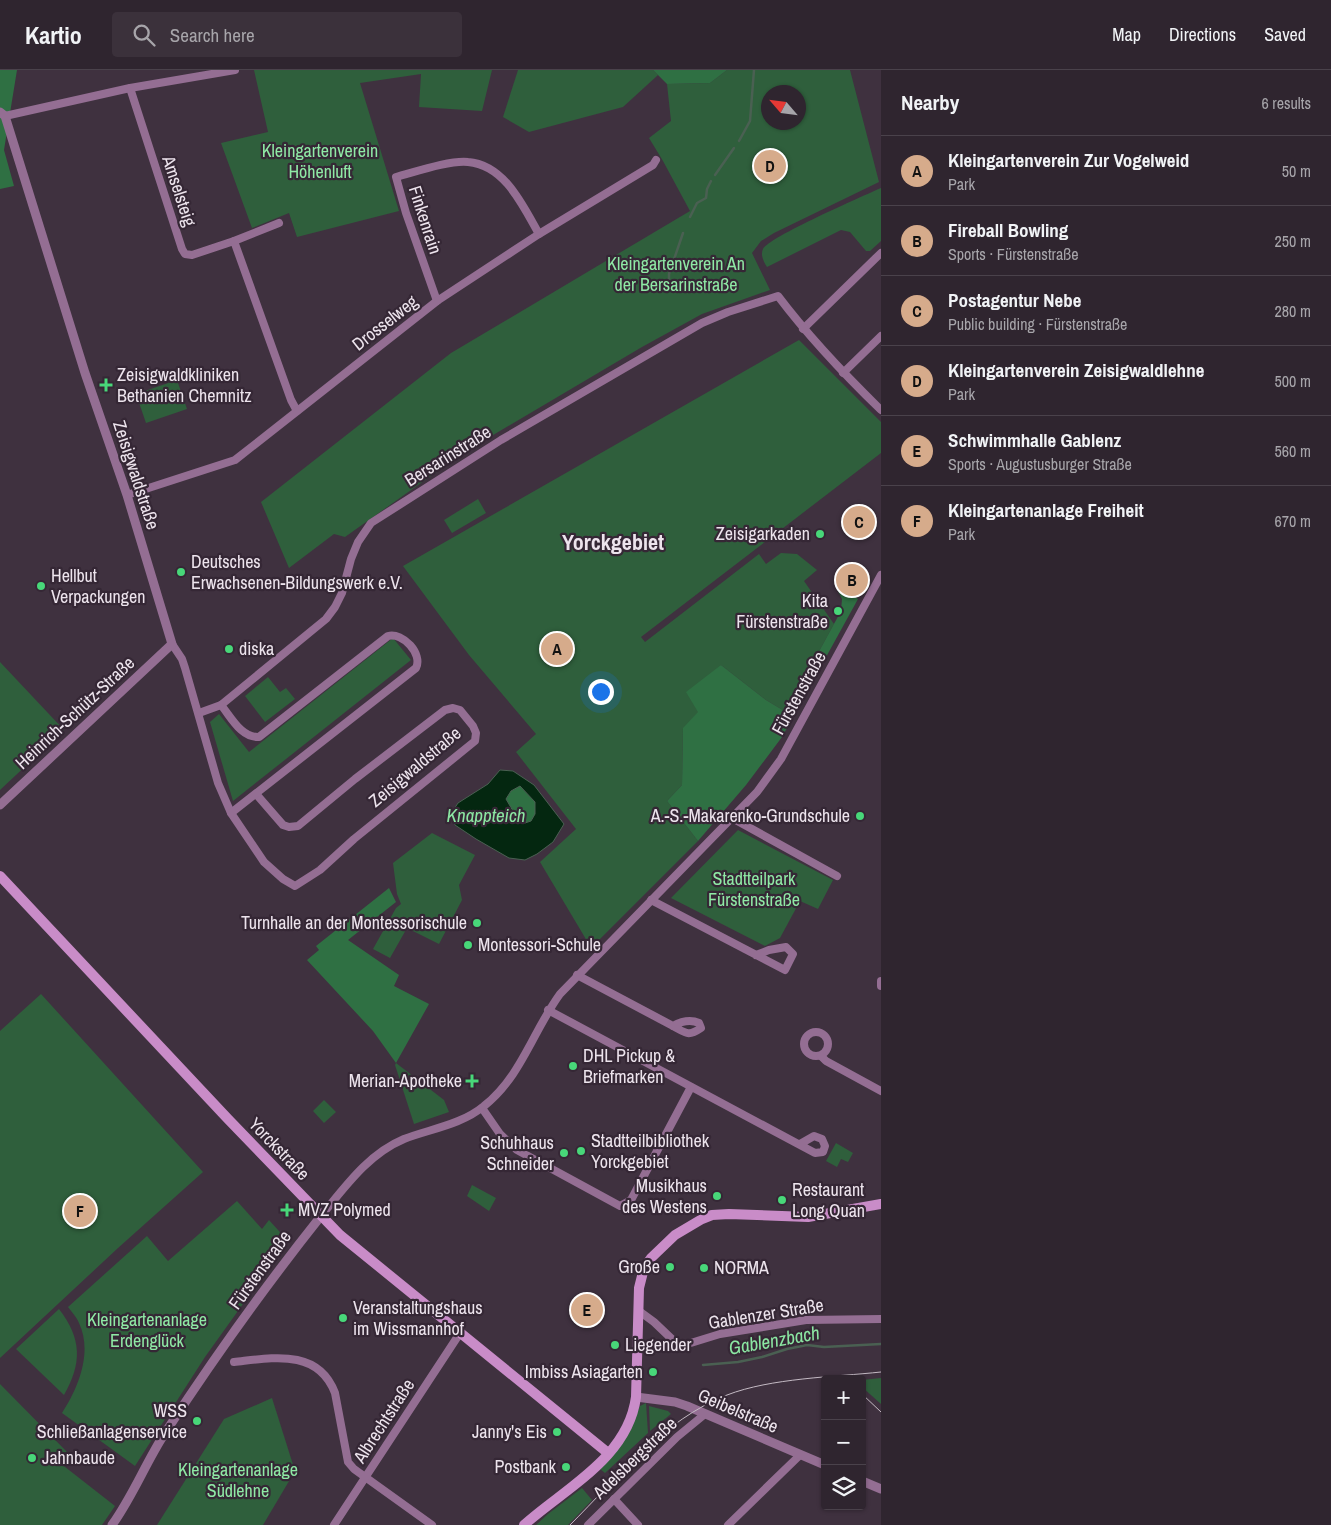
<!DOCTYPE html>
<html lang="en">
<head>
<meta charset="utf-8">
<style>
  :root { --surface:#2f252f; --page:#3b313b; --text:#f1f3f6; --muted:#a7a5aa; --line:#4a424b; --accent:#d6ab8b }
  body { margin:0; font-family:"Archivo Narrow",sans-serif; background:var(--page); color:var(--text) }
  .controls { position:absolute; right:15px; bottom:15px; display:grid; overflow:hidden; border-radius:5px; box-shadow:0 1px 4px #0004 }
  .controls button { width:45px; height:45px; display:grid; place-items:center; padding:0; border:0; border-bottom:1px solid var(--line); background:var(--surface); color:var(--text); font:25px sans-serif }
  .compass { position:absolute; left:761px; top:15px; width:45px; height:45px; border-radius:50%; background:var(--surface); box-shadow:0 1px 4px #0004; rotate:298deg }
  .you { position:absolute; left:600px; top:621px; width:18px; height:18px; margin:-12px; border:4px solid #fff; border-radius:50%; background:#1a73e8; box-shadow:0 0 0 8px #1a73e833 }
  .badge { display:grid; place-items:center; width:32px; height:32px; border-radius:50%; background:var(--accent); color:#111; font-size:16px; font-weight:700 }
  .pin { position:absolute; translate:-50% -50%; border:2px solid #fff; box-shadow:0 1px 5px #0006 }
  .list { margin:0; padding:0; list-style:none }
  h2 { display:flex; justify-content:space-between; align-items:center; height:65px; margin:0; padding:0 20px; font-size:21px }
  h2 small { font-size:16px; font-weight:400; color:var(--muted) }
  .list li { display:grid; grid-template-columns:32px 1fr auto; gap:15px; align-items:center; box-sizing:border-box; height:70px; padding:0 20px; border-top:1px solid var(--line) }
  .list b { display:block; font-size:19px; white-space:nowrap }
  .list p { margin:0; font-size:16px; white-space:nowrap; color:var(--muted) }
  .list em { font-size:16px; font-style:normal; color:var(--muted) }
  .icon { flex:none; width:28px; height:28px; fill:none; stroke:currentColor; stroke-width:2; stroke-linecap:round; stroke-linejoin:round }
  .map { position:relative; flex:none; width:881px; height:1455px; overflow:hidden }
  header { display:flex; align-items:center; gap:30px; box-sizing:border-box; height:70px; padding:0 25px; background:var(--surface); border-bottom:1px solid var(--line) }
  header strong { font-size:24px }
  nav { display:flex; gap:28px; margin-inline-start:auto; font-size:18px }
  .search { width:350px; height:45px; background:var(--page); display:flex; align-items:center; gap:12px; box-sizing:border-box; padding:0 18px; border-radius:5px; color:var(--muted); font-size:19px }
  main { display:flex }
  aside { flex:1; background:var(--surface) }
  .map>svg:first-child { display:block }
  .green { fill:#2f5f3c; fill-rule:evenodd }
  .forest { fill:#2f7043 }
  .water { fill:#042710; stroke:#4a6052; fill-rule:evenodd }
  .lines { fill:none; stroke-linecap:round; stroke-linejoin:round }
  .stream { stroke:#4a6052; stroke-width:2.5 }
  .minor { stroke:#946e93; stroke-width:8 }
  .tertiary { stroke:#946e93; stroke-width:9 }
  .secondary { stroke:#c98cc8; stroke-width:10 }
  .tram { stroke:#c4bac4; stroke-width:1 }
  .poi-dot { fill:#48d779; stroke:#352735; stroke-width:2 }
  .labels { text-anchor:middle; stroke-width:4.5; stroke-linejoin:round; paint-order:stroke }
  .park-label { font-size:18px; fill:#8fe9a5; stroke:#352735 }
  .street-label { font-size:18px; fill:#ede4ed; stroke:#352735 }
  .poi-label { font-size:18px; fill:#ede4ed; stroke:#352735; text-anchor:start }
  .water-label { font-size:19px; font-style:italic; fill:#8ce7a3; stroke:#352735 }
  .district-label { font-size:22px; font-weight:bold; fill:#ede4ed; stroke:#352735 }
</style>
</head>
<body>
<header>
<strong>Kartio</strong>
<div class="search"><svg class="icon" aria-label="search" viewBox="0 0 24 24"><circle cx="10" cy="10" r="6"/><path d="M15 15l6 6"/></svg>Search here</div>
<nav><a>Map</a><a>Directions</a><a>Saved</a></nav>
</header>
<main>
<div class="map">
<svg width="881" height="1455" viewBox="0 0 881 1455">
  <rect width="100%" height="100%" fill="#3f313f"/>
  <!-- green -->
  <g class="green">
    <polygon points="254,0 492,0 482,41 419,37 421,4 360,13 399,141 297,167 289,143 252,158 221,73 268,62"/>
    <polygon points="518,0 653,0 658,5 623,37 529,62 503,47"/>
    <path d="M 727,0 L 850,0 L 879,112 L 774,163 L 761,171 L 752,183 L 770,220 L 702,244 L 642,277 L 466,381 L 345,467 L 334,464 L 289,498 L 261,432 L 451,283 L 690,141 L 663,91 L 649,68 L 671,51 L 667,14 L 710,13 ZM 768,22 L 798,22 L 798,52 L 768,52 Z"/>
    <path d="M 881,118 L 881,171 L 870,181 L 866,181 L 850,162 L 841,160 L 767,197 C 764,192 760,185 763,179 C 769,167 863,126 881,118 Z"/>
    <polygon points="799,270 881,352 881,383 641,567 645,572 759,484 766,494 781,483 797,484 817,500 804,511 834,554 786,642 766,630 721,595 699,642 683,659 682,715 667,731 698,771 594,875 590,876 540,792 576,759 516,682 536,664 469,585 403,496"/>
    <polygon points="177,310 187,339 146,353 136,324"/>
    <polygon points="478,429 486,443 452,463 444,450"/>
    <polygon points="393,568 411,590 233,731 210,652 219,644 249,682"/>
    <polygon points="0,592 64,660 0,720"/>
    <polygon points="268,607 280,622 286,618 295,629 265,652 245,626"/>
    <polygon points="738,760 833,810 818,839 800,831 780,868 765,876 671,828"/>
    <polygon points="432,763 475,785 459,815 462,830 439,874 407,858 390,888 373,879 396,838 401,834 397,824 393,793"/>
    <polygon points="41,924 203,1102 118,1178 0,1288 0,961"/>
    <polygon points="396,993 444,1030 449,1042 414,1054 395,995"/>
    <polygon points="324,1030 336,1042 324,1053 313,1041"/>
    <polygon points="836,1073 853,1083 848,1092 841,1089 837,1097 826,1091"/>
    <polygon points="472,1115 496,1128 489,1141 467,1126"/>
    <path d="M 237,1131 L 262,1159 L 269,1150 L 288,1171 L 205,1287 L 135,1396 L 62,1343 C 78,1318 93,1283 79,1253 C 77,1248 72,1242 68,1237 L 147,1166 L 168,1191 Z"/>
    <path d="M 59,1239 C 82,1269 82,1293 64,1325 L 16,1279 Z"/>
    <polygon points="881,1308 881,1334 862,1317 862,1310"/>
    <polygon points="0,1314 68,1383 60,1393 115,1436 102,1455 0,1455"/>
    <polygon points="272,1328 295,1401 263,1455 157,1455 224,1349"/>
    <path d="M 646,1333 L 648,1363 L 605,1403 L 600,1399 C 618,1381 631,1360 640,1336 Z"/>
    <polygon points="649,1336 668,1341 671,1344 650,1361"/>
    <polygon points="582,1418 592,1430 568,1455 536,1455 548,1444"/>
  </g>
  <!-- forest -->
  <g class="forest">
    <polygon points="0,0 17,0 4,80 14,116 0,119"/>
    <polygon points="653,0 727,0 710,13 667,14"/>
    <polygon points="837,515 858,529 782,667 746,715 698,771 667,731 682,715 683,658 698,642 686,622 721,595 766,630 786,642 841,541 842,529 836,517"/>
    <polygon points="520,716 535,732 536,744 531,751 525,753 517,748 506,729 511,721"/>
    <polygon points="389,818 396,832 348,870 399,905 394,916 429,934 396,993 373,961 307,890 319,880 316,876"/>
  </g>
  <!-- water -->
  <path class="water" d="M 500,700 L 513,701 L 534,715 L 564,754 L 553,772 L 537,784 L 525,790 L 509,788 L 476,769 L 455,755 L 450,745 L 458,733 L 488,714 ZM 520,716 L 535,732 L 535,744 L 531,751 L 525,753 L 517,748 L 506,729 L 511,721 Z"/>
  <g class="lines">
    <!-- stream -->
    <g class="stream">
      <polyline points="739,71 750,51 754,0"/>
      <polyline points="715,105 734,78"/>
      <polyline points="690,147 697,133 706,128 707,119 711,111"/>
      <polyline points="669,211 669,204 683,163"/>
      <polyline points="703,1295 738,1292 762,1287 787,1279 807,1275 824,1277 881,1274"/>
    </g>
    <!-- minor -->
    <g class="minor">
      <polyline points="130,18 182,179 185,184 192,185 234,171 291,330 297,341"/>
      <polyline points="5,46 130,18 235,0"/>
      <polyline points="234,171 279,153"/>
      <path d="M 437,231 L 406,143 L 396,107 C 415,102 450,90 468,92 C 505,95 523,136 539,164"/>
      <polyline points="803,259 881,183"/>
      <polyline points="843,303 881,266"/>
      <polyline points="127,425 235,390 437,231 539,164 653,95 656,90"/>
      <polyline points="172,574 182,589 185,598 218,713 231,743 264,792 283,809 295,816 320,800 354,769 475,671 476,663 473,656 460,640 453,638 445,640 355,709 298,756 289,757 283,755 256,724"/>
      <path d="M 221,635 C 231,647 241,668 259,667 L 388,566 C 403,562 423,584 416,598 L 231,743"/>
      <path d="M 199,643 L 221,635 L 326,549 L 335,537 L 342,523 L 351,489 L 358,472 L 371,453 L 501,370 L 702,253 L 728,242 L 778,226 C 809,267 844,304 881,340"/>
      <polyline points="732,748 837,806"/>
      <polyline points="651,830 785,900 793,884 786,877 769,880 756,885"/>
      <path d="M 577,905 L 673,956 C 686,963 688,967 701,958 L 699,953 C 690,949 682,951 673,956"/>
      <polyline points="881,911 881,916"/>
      <polyline points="548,940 815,1083 823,1082 825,1076 822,1069 814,1066 800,1074"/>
      <circle cx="816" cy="974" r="12"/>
      <polyline points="821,986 826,991 881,1021"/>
      <polyline points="482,1038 500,1064 517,1080 620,1136 631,1130 691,1017"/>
      <path d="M 321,1146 C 345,1117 368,1084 404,1069 C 430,1059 461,1055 484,1036 C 521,1007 533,961 560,924 L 757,722 L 781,689 L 881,505"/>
      <polyline points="639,1241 654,1252 676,1273 681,1276 720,1264 806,1250 881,1249"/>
      <path d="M 234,1292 C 272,1288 318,1278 335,1323 L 348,1392 L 354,1399 L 432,1455"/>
      <polyline points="614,1429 638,1455"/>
      <polyline points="334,1455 460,1263"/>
      <polyline points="588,1455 677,1367 705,1344"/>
      <polyline points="728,1455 800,1385"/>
    </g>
    <!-- tertiary -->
    <g class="tertiary">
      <polyline points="0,42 5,46 85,303 127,425 172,574 0,735"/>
      <polyline points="636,1327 675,1332 687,1336 825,1395"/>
      <polyline points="862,1411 881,1419"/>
      <path d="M 112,1455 C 133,1426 146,1392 165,1363 C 214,1288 266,1215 321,1146"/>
    </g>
    <!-- secondary -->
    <g class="secondary">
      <polyline points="0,806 228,1049 340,1165 608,1383"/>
      <path d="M 524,1455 C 565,1418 628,1388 636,1327 L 639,1218 L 644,1198 L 651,1188 L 675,1165 L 702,1149 L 712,1145 L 729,1144 L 808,1147 L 881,1134"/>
    </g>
    <!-- tram -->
    <g class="tram">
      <polyline points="862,1324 881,1342"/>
      <path d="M 570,1455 C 618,1407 663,1350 727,1325 C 771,1308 834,1307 881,1302"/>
    </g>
  </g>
  <!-- markers -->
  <g class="poi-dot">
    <path d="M103.5 307.5h5v5h5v5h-5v5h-5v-5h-5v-5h5z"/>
    <circle cx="820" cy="464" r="5"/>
    <circle cx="181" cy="502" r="5"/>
    <circle cx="41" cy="516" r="5"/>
    <circle cx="838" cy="541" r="5"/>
    <circle cx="229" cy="579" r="5"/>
    <circle cx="860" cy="746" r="5"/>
    <circle cx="477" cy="853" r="5"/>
    <circle cx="468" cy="875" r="5"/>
    <circle cx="573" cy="996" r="5"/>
    <path d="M469.5 1003.5h5v5h5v5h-5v5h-5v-5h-5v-5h5z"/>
    <circle cx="581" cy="1081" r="5"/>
    <circle cx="564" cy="1083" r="5"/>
    <circle cx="717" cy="1126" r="5"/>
    <circle cx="782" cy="1130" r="5"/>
    <path d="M284.5 1132.5h5v5h5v5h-5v5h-5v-5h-5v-5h5z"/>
    <circle cx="670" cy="1197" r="5"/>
    <circle cx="704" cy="1198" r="5"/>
    <circle cx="343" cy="1248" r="5"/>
    <circle cx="615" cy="1275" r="5"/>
    <circle cx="653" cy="1302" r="5"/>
    <circle cx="197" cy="1351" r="5"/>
    <circle cx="557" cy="1362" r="5"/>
    <circle cx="32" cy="1388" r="5"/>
    <circle cx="566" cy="1397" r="5"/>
  </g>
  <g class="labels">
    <!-- park labels -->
    <g class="park-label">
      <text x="320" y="87">Kleingartenverein<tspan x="320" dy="21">Höhenluft</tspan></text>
      <text x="676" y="200">Kleingartenverein An<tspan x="676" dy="21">der Bersarinstraße</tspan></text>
      <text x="754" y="815">Stadtteilpark<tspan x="754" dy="21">Fürstenstraße</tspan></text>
      <text x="147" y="1256">Kleingartenanlage<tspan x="147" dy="21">Erdenglück</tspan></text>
      <text x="238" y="1406">Kleingartenanlage<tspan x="238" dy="21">Südlehne</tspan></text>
    </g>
    <!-- street labels -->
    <g class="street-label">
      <text transform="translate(179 121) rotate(72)" y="6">Amselsteig</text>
      <text transform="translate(425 150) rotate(72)" y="6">Finkenrain</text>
      <text transform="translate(385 253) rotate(-38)" y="6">Drosselweg</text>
      <text transform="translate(448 386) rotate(-32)" y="6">Bersarinstraße</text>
      <text transform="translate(136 405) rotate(72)" y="6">Zeisigwaldstraße</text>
      <text transform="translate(799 623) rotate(-61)" y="6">Fürstenstraße</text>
      <text transform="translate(75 643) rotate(-43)" y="6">Heinrich-Schütz-Straße</text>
      <text transform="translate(415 697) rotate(-40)" y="6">Zeisigwaldstraße</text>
      <text transform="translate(279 1079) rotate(46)" y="6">Yorckstraße</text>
      <text transform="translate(260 1200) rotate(-54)" y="6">Fürstenstraße</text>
      <text transform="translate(766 1244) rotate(-9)" y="6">Gablenzer Straße</text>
      <text transform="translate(738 1341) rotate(23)" y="6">Geibelstraße</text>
      <text transform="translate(384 1351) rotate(-57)" y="6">Albrechtstraße</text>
      <text transform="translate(635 1388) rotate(-44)" y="6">Adelsbergstraße</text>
    </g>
    <!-- poi labels -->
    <g class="poi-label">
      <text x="117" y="311">Zeisigwaldkliniken<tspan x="117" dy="21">Bethanien Chemnitz</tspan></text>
      <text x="810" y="470" text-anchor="end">Zeisigarkaden</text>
      <text x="191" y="498">Deutsches<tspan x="191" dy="21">Erwachsenen-Bildungswerk e.V.</tspan></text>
      <text x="51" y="512">Hellbut<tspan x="51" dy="21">Verpackungen</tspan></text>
      <text x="828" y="537" text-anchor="end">Kita<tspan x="828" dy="21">Fürstenstraße</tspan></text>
      <text x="239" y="585">diska</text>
      <text x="850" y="752" text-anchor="end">A.-S.-Makarenko-Grundschule</text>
      <text x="467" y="859" text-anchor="end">Turnhalle an der Montessorischule</text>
      <text x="478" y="881">Montessori-Schule</text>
      <text x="583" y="992">DHL Pickup &amp;<tspan x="583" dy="21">Briefmarken</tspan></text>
      <text x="462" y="1017" text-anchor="end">Merian-Apotheke</text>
      <text x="591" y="1077">Stadtteilbibliothek<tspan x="591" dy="21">Yorckgebiet</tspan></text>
      <text x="554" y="1079" text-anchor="end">Schuhhaus<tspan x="554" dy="21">Schneider</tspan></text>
      <text x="707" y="1122" text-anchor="end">Musikhaus<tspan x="707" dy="21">des Westens</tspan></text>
      <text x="792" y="1126">Restaurant<tspan x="792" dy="21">Long Quan</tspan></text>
      <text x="298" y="1146">MVZ Polymed</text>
      <text x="660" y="1203" text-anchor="end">Große</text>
      <text x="714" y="1204">NORMA</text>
      <text x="353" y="1244">Veranstaltungshaus<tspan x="353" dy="21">im Wissmannhof</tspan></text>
      <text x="625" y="1281">Liegender</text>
      <text x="643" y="1308" text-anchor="end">Imbiss Asiagarten</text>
      <text x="187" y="1347" text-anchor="end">WSS<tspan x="187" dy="21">Schließanlagenservice</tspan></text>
      <text x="547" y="1368" text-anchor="end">Janny's Eis</text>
      <text x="42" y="1394">Jahnbaude</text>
      <text x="556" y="1403" text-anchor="end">Postbank</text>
    </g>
    <!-- water labels -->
    <g class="water-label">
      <text x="486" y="752">Knappteich</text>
      <text transform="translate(774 1270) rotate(-10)" y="7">Gablenzbach</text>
    </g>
    <!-- district labels -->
    <g class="district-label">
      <text x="613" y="480">Yorckgebiet</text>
    </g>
  </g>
</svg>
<div class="controls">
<button>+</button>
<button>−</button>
<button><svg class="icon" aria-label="layers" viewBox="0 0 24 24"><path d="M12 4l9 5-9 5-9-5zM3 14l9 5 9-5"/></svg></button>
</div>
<svg class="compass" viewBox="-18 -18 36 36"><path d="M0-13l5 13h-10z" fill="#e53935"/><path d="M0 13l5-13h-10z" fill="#a7a5aa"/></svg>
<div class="you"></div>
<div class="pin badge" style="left:557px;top:579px">A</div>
<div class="pin badge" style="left:852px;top:510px">B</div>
<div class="pin badge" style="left:859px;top:452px">C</div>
<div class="pin badge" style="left:770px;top:96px">D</div>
<div class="pin badge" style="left:587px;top:1240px">E</div>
<div class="pin badge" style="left:80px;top:1141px">F</div>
</div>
<aside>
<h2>Nearby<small>6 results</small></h2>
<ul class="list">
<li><span class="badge">A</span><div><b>Kleingartenverein Zur Vogelweid</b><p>Park</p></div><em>50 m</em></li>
<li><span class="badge">B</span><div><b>Fireball Bowling</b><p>Sports · Fürstenstraße</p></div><em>250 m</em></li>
<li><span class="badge">C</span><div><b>Postagentur Nebe</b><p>Public building · Fürstenstraße</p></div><em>280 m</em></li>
<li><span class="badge">D</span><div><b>Kleingartenverein Zeisigwaldlehne</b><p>Park</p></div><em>500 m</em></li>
<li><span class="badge">E</span><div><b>Schwimmhalle Gablenz</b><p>Sports · Augustusburger Straße</p></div><em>560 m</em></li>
<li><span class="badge">F</span><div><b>Kleingartenanlage Freiheit</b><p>Park</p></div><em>670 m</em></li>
</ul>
</aside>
</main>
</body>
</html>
